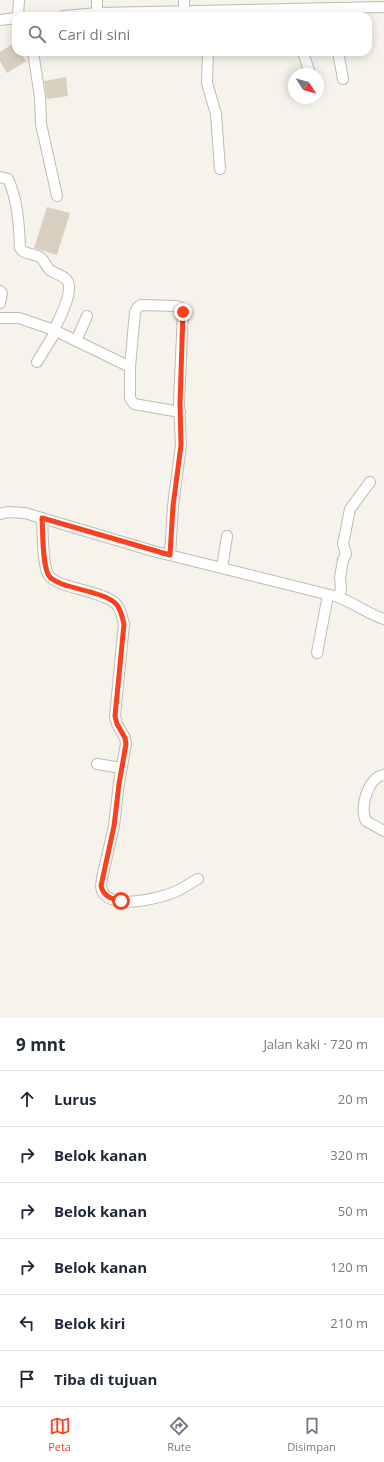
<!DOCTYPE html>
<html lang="id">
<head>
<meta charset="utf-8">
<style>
  :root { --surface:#fff; --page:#f6f6f7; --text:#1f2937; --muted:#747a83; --line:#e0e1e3; --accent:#fc3f1d }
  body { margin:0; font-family:"Open Sans",sans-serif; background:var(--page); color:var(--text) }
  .compass { position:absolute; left:288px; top:68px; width:36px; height:36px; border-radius:50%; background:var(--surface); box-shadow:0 2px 10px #0003; rotate:126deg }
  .stop { position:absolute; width:12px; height:12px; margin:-9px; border:3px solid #fc3f1d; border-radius:50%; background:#fff }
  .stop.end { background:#fc3f1d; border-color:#fff; box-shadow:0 1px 4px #0008 }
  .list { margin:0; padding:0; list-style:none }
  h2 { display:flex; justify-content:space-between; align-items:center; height:52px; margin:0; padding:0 16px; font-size:17px }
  h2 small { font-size:13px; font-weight:400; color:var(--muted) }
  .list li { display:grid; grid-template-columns:26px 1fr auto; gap:12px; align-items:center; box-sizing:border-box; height:56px; padding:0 16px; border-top:1px solid var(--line) }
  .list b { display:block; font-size:15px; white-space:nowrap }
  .list em { font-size:13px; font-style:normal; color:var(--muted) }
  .icon { flex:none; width:22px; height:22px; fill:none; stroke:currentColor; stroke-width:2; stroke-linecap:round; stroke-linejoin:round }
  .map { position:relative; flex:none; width:384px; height:1018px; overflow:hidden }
  .search { position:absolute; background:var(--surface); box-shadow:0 2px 10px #0003; left:12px; right:12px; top:12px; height:44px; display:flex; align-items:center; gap:10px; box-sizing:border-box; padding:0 14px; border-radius:12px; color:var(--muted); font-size:15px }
  .sheet { height:388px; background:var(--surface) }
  nav { display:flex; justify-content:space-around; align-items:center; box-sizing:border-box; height:56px; border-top:1px solid var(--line); background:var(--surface); font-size:11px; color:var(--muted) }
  nav a { display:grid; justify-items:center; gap:2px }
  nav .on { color:var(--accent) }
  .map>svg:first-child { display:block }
  .building { fill:#d8cfc1 }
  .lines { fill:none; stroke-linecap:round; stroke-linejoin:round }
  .minor-casing { stroke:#c2bbae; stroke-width:12 }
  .minor { stroke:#fff; stroke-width:10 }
  .route { stroke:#fc3f1d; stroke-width:5 }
</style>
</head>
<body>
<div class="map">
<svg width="384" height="1018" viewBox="0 0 384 1018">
  <rect width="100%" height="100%" fill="#f6f3ec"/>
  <!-- building -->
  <g class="building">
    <polygon points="14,43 16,47 16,52 20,52 26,61 7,73 0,61 0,52"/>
    <polygon points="66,77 68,96 47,99 44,81"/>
    <polygon points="47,207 70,213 57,255 34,248"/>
  </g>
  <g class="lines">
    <!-- minor casing -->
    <g class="minor-casing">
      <g id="minor">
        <polyline points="184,11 184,0"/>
        <polyline points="97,13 97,0"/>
        <polyline points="18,16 19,0"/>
        <polyline points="64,16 97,13 384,7"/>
        <polyline points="0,20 16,18"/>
        <polyline points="33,52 40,97 41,124 57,196"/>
        <polyline points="208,52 207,83 216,114 220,169"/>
        <polyline points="303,52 310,74"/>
        <polyline points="338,52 343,79"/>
        <path d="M 0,177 L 8,179 C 18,201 19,224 20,248 C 24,255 35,253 41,258 C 45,261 46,267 50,270 C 55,274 62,275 66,279 C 76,289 59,319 54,330"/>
        <polyline points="0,291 2,293 0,303"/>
        <polyline points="0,318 19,318 54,330 130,367"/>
        <polyline points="76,341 87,316"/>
        <polyline points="37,362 56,331"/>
        <path d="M 0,514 L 8,512 L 25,513 L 153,551 L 338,597 C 354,603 368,614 384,619"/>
        <path d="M 42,518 C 43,532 42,565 49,576 C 52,580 57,582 62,584 C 75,589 107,594 116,604 C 121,609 122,618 124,624 L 115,716 L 117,724 L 125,738 L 126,744 L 119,783 L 114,826 L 102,878 C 102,882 100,887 102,891 C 113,911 163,898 179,890 C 185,887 192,882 198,879"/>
        <polyline points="170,555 173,506 181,445 179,403 183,312 181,308 177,306 141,305 138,307 135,312 130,367 130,398 134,404 180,412"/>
        <polyline points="222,568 227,536"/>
        <polyline points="338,597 341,590 340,577 343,560 346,554 343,544 350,509 370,482"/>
        <polyline points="317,653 328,595"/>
        <polyline points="97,764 121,768"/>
        <path d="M 384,775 C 368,777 359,808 366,821 L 384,831"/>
      </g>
    </g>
    <!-- minor -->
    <use href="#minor" class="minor"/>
  </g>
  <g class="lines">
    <!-- route -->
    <path class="route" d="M 121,901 C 112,899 104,897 101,886 L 114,826 L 119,784 L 126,744 L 125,738 L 117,724 L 115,716 L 124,624 C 122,617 121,609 116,604 C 108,594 75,589 62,584 C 57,582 52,580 49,576 C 42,565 43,532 42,518 L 170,555 L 173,506 L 181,445 L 180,403 L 183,312"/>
  </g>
</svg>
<svg class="compass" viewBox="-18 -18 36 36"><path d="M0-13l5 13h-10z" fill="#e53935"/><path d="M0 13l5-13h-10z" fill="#747a83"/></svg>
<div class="stop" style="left:121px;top:901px"></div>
<div class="stop end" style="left:183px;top:312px"></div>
<div class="search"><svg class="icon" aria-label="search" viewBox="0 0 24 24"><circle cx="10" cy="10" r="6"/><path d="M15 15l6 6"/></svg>Cari di sini</div>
</div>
<section class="sheet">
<h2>9 mnt<small>Jalan kaki · 720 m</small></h2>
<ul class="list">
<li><svg class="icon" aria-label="ahead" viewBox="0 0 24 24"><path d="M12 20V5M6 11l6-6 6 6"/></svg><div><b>Lurus</b></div><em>20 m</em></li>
<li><svg class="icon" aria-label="right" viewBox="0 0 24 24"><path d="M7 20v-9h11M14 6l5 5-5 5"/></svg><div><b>Belok kanan</b></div><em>320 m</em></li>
<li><svg class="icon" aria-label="right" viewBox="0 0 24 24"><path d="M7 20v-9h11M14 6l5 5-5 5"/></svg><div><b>Belok kanan</b></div><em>50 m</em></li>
<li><svg class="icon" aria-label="right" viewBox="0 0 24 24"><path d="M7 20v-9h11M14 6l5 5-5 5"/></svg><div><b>Belok kanan</b></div><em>120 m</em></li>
<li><svg class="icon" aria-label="left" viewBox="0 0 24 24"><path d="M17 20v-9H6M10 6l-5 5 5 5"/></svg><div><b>Belok kiri</b></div><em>210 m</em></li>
<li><svg class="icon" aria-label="arrive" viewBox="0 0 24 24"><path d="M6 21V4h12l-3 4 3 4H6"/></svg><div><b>Tiba di tujuan</b></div></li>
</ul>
</section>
<nav>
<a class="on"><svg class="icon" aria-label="map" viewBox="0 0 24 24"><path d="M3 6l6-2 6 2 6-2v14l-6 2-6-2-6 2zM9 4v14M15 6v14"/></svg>Peta</a>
<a><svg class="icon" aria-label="directions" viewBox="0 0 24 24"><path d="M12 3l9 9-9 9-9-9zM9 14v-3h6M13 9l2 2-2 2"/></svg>Rute</a>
<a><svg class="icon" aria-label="saved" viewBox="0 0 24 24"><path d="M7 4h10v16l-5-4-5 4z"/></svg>Disimpan</a>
</nav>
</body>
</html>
